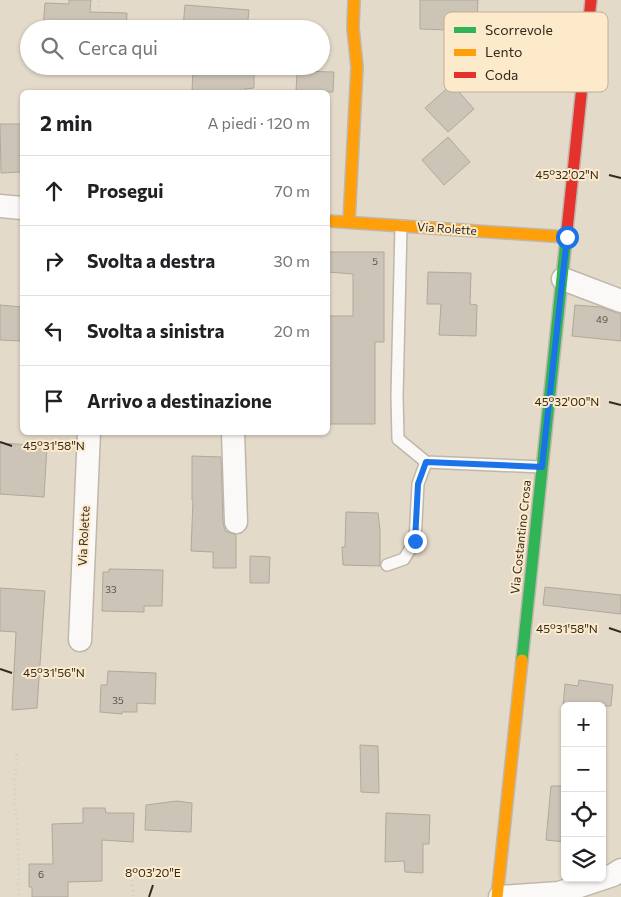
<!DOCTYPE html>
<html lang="it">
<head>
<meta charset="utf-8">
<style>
  :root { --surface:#fff; --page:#f6f6f6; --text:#202124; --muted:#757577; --line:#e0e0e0 }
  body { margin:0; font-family:Commissioner,sans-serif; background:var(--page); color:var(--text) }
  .controls { position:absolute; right:15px; bottom:15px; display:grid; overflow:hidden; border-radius:8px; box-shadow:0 1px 4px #0004 }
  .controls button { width:45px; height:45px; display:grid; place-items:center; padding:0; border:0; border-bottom:1px solid var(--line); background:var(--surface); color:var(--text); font:25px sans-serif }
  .stop { position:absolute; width:15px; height:15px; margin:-11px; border:4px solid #1a73e8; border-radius:50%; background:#fff }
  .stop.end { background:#1a73e8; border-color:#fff; box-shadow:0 1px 5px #0008 }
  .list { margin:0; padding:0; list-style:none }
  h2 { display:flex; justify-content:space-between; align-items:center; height:65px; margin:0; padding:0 20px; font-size:21px }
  h2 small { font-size:16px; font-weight:400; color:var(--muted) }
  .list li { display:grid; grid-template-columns:32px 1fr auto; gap:15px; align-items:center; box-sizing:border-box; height:70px; padding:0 20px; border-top:1px solid var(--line) }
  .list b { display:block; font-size:19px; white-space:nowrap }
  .list em { font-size:16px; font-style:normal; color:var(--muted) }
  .icon { flex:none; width:28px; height:28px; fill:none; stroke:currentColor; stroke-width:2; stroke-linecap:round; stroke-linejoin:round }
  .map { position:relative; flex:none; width:621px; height:897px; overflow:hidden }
  .search { position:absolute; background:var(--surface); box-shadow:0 1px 4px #0004; left:20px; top:20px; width:310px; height:55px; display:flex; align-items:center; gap:12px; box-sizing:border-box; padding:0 18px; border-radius:28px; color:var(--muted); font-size:19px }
  .panel { position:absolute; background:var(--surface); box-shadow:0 1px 4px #0004; left:20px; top:90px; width:310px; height:345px; border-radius:8px }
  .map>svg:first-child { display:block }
  .building { fill:#ccc4b7; stroke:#b0a89b }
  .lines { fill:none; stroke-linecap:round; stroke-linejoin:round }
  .lane-casing { stroke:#bfb7aa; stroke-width:14 }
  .street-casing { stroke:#bfb7aa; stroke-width:25 }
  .fast-casing { stroke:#bfb7aa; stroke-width:14 }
  .slow-casing { stroke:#bfb7aa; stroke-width:14 }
  .jam-casing { stroke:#bfb7aa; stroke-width:14 }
  .path { stroke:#d0cec9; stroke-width:3; stroke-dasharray:1 4; stroke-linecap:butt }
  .lane { stroke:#fbf9f7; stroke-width:11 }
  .street { stroke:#fbf9f7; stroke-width:22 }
  .fast { stroke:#30b455; stroke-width:11 }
  .slow { stroke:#ff9f0a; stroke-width:11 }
  .jam { stroke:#e5322d; stroke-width:11 }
  .route { stroke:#1a73e8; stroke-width:6 }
  .ticks { fill:none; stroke:#312a1e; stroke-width:2 }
  .labels { text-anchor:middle; stroke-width:4; stroke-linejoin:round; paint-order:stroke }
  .number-label { font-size:10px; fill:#585145 }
  .street-label { font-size:12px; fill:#312a1e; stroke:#fdeacb }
  .key { fill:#fdeacb; stroke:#c0b097; stroke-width:1 }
  .key-label { font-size:14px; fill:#312a1e }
  .ticks-label { font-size:12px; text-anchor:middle; fill:#312a1e; stroke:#fdeacb; stroke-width:4; stroke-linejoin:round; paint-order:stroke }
</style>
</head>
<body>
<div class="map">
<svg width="621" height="897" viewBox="0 0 621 897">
  <rect width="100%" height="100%" fill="#e4dac9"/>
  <!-- building -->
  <g class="building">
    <polygon points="69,0 91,0 90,12 127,13 126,29 43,29 45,3 69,4"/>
    <polygon points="420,0 478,0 476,31 420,29"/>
    <polygon points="185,5 249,10 247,29 183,28"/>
    <polygon points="193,66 227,66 227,69 254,71 254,88 245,89 245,92 192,92"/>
    <polygon points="297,71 334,72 333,92 296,92"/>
    <polygon points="452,84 474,109 448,132 425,108"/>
    <polygon points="0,124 22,124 21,172 1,173"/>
    <polygon points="448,137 470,162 444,185 422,160"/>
    <polygon points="328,252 384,252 384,342 375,342 375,424 328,424 328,316 353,316 353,274 328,272"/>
    <polygon points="428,272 471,273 470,304 477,305 476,336 439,335 441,304 427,304"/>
    <polygon points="0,305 22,307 22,341 0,340"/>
    <polygon points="575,305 600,307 621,314 621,341 572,336"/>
    <polygon points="0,443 47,446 44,497 0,494"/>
    <polygon points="192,456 221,457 223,522 225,531 236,535 236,568 213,568 213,552 191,551 193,500 192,500"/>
    <polygon points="346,512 378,513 380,530 380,566 343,565 342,547 345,547"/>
    <polygon points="250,556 270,557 269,583 250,583"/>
    <polygon points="109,569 163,570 162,606 144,606 144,612 102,611 103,572 109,572"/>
    <polygon points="545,587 621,595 621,614 543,605"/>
    <polygon points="0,588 45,591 37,708 12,710 16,632 0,631"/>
    <polygon points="108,671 156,673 155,704 137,703 137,712 122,712 122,714 100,712 101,685 107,685"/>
    <polygon points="579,680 613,685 611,706 563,706 565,684 578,686"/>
    <polygon points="360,745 378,746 379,793 361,792"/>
    <polygon points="551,786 565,786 565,842 546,840"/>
    <polygon points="177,801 192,803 191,832 145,830 146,805"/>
    <polygon points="83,808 105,808 106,813 134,813 133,842 102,840 102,881 68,882 68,897 32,897 32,887 29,887 29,864 53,864 52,824 83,823"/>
    <polygon points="386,813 430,815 429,844 423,844 423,873 405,872 404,861 385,862"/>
  </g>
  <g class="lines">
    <!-- lane casing -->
    <g class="lane-casing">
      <g id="lane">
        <polyline points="401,226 397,396 398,439 426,462 542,467"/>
        <polyline points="387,565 404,559 415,541 418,484 426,462"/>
      </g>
    </g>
    <!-- street casing -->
    <g class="street-casing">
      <g id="street">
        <polyline points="0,206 22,208"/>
        <polyline points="563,279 621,301"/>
        <polyline points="233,432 236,522"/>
        <polyline points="80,640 89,432"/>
        <polyline points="500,897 559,893 613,875 621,870"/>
      </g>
    </g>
    <!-- fast casing -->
    <g class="fast-casing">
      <polyline id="fast" points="522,660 567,230"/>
    </g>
    <!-- slow casing -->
    <g class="slow-casing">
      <g id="slow">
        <polyline points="328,221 567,237"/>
        <polyline points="349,222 357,67 353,28 354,0"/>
        <polyline points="497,897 522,660"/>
      </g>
    </g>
    <!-- jam casing -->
    <g class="jam-casing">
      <polyline id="jam" points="567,230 591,0"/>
    </g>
    <!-- path -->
    <g class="path">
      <polyline points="99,7 99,0"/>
      <polyline points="17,754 14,792 18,837 19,897"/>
      <polyline points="132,870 133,897"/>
    </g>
    <!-- lane -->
    <use href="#lane" class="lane"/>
    <!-- street -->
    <use href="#street" class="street"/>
    <!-- fast -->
    <use href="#fast" class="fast"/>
    <!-- slow -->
    <use href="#slow" class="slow"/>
    <!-- jam -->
    <use href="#jam" class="jam"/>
  </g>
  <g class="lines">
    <!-- route -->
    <polyline class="route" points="415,541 418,484 426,462 542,467 567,237"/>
  </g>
  <!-- ticks -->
  <path class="ticks" d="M 609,175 L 621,178M 609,402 L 621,405M 0,442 L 12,446M 609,628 L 621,632M 0,669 L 12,673M 149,897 L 153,885"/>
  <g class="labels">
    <!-- number labels -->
    <g class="number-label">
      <text x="375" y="265">5</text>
      <text x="602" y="323">49</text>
      <text x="111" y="593">33</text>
      <text x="118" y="704">35</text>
      <text x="41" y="878">6</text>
    </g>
    <!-- street labels -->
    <g class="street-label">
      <text transform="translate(447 229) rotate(4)" y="4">Via Rolette</text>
      <text transform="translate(84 536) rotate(-87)" y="4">Via Rolette</text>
      <text transform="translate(521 537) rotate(-84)" y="4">Via Costantino Crosa</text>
    </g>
  </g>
  <!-- legend -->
  <rect x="444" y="12" width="164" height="80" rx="8" class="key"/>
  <rect x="454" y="27" width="22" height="6" fill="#30b455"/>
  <rect x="454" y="49" width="22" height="7" fill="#ff9f0a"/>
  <rect x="454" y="72" width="22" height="6" fill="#e5322d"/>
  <g class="key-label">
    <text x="485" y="35">Scorrevole</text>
    <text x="485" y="57">Lento</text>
    <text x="485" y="80">Coda</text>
  </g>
  <g class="ticks-label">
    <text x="567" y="179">45°32'02"N</text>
    <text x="567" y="406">45°32'00"N</text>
    <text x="54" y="450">45°31'58"N</text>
    <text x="567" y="633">45°31'58"N</text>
    <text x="54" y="677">45°31'56"N</text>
    <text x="153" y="877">8°03'20"E</text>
  </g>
</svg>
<div class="controls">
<button>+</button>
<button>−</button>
<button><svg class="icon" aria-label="locate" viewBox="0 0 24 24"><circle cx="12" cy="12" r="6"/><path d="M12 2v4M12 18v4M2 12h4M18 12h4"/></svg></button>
<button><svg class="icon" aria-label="layers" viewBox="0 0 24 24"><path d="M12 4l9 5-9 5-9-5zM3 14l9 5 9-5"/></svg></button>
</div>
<div class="stop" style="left:567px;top:237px"></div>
<div class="stop end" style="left:415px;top:541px"></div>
<div class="search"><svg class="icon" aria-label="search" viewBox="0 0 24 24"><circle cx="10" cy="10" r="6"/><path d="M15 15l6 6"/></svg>Cerca qui</div>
<section class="panel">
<h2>2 min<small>A piedi · 120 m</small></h2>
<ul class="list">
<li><svg class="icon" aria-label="ahead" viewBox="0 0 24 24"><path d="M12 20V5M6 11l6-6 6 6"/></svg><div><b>Prosegui</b></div><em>70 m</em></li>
<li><svg class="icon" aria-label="right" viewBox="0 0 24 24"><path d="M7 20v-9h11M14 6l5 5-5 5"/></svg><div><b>Svolta a destra</b></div><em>30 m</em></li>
<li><svg class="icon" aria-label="left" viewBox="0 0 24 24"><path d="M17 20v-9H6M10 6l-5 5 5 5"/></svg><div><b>Svolta a sinistra</b></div><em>20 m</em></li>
<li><svg class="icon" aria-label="arrive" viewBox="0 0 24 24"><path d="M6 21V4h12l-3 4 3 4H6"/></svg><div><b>Arrivo a destinazione</b></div></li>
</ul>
</section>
</div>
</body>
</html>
